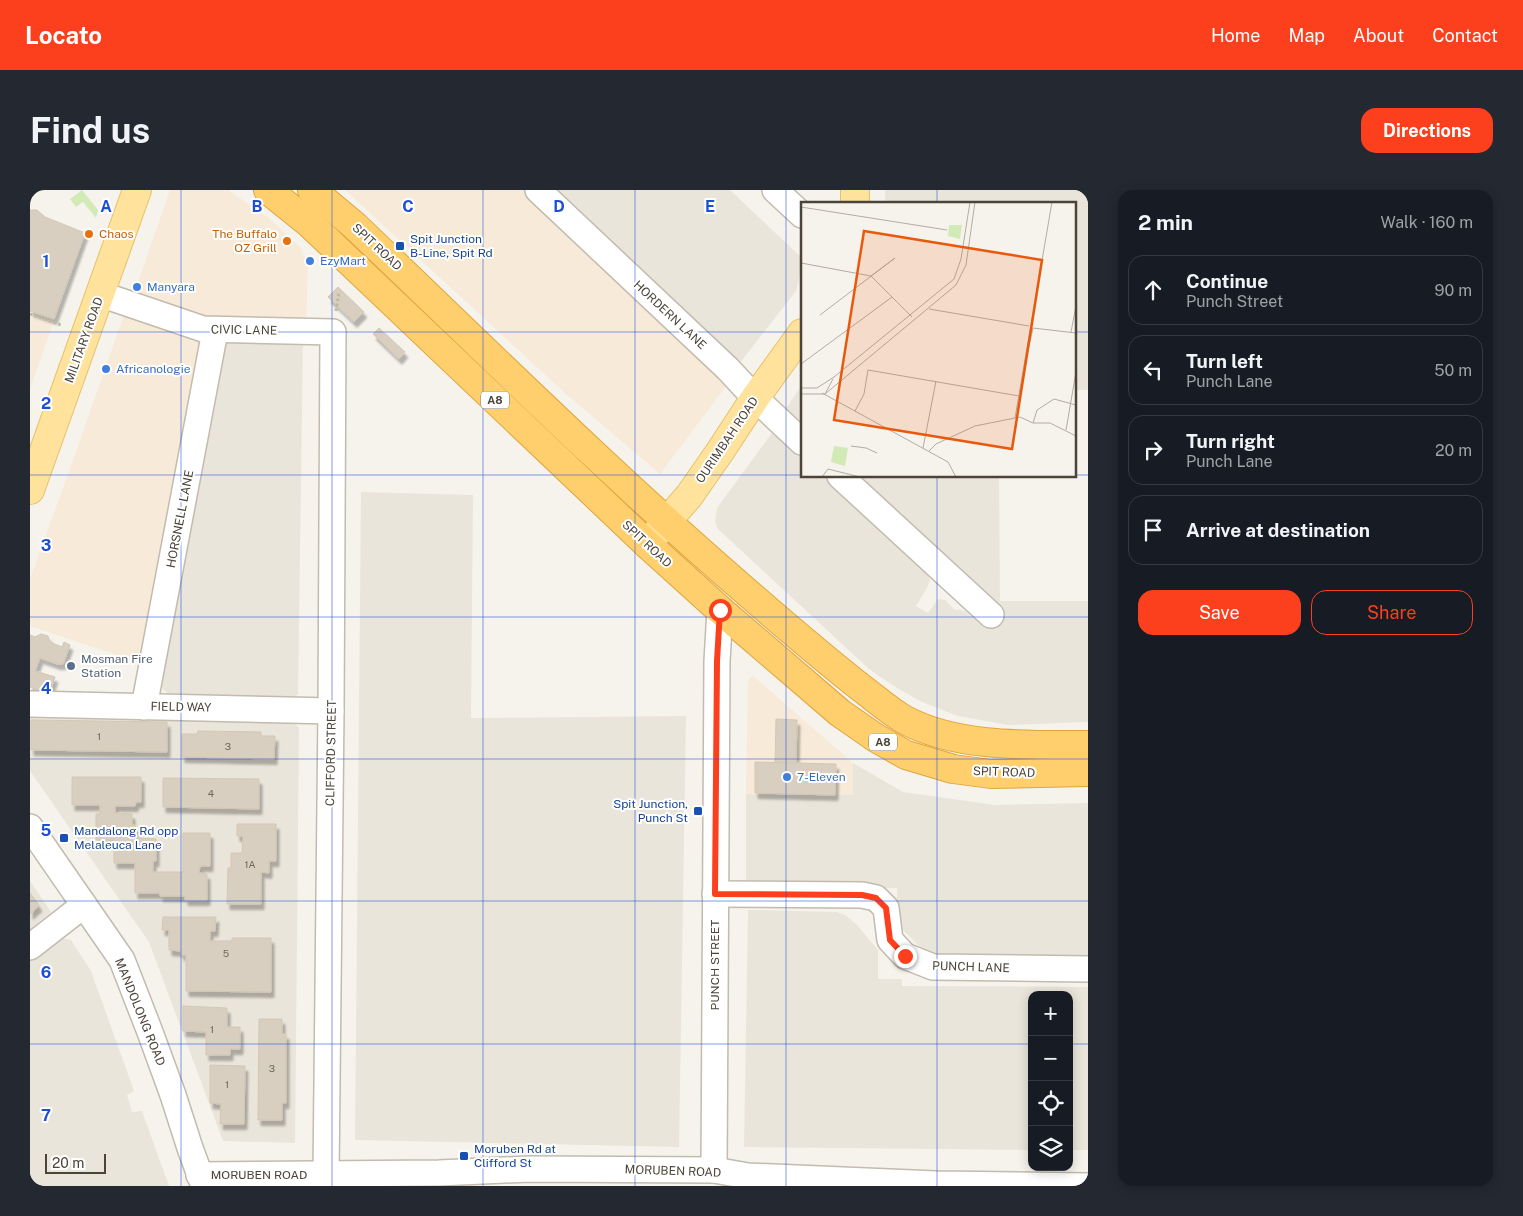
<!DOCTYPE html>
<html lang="en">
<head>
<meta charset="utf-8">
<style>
  :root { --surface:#171b24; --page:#242831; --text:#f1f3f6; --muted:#9ea1a6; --line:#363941; --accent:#fc3f1d }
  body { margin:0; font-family:"Public Sans",sans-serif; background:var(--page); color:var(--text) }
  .controls { position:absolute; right:15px; bottom:15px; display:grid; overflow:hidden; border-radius:10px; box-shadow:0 2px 12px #0003 }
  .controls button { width:45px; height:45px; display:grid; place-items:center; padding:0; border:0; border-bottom:1px solid var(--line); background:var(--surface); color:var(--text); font:25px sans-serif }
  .scale { position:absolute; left:15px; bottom:12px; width:61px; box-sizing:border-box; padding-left:5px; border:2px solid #4b4439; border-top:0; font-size:14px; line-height:18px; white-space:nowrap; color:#4b4439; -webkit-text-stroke:4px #fff; paint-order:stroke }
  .stop { position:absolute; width:15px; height:15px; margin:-11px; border:4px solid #fc3f1d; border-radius:50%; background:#fff }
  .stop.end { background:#fc3f1d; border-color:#fff; box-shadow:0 1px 5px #0008 }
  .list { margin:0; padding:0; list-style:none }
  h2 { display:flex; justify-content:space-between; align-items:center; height:65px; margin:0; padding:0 20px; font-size:21px }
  h2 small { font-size:16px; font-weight:400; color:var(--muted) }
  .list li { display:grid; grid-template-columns:32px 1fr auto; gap:15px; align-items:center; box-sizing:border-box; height:70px; margin:0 10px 10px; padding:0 10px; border:1px solid var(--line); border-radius:15px }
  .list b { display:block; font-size:19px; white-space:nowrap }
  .list p { margin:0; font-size:16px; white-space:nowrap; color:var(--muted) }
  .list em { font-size:16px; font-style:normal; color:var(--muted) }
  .actions { display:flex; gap:10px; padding:15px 20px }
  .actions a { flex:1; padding:11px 0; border:1px solid var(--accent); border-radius:15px; text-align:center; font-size:18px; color:var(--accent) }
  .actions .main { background:var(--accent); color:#fff }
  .icon { flex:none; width:28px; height:28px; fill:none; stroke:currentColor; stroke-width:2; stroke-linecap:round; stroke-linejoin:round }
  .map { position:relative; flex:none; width:1058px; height:996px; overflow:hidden; border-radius:15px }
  header { display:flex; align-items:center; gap:30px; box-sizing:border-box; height:70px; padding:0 25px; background:var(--accent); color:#fff }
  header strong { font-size:24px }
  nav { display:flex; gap:28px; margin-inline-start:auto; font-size:18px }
  .intro { display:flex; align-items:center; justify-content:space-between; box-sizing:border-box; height:120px; padding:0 30px }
  h1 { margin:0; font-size:35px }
  .button { padding:12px 22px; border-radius:15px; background:var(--accent); color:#fff; font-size:18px; font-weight:700 }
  main { display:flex; gap:30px; padding:0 30px }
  aside { flex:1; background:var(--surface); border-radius:15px; box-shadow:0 2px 12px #0003 }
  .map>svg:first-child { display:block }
  .residential { fill:#eae5da }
  .commercial { fill:#f7ead8 }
  .green { fill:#d2eab5 }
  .building { fill:#d8cfc1; stroke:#d3c7b4; filter:url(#shadow) }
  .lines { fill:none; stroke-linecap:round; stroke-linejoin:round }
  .minor-casing { stroke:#c2bbae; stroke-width:28 }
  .major-casing { stroke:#e6c16a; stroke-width:30 }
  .highway-casing { stroke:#e0a43c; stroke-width:30 }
  .path { stroke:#c4b79f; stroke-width:3; stroke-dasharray:2.5 2.5; stroke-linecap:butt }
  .minor { stroke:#fff; stroke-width:25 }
  .major { stroke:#ffe39c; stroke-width:28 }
  .highway { stroke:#ffcf6e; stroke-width:28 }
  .route { stroke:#fc3f1d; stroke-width:6 }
  .grid { fill:none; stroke:#1d4ed8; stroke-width:1; stroke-opacity:0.55 }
  .food-dot { fill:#e8710a; stroke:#fff; stroke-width:2 }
  .transit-dot { fill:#1a4fb4; stroke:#fff; stroke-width:2 }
  .shop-dot { fill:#3f7fe0; stroke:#fff; stroke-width:2 }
  .service-dot { fill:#5c6f8a; stroke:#fff; stroke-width:2 }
  .labels { text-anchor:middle; stroke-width:4; stroke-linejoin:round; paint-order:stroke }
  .number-label { font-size:10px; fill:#6e675b }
  .shield { fill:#fff; stroke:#817c74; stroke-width:1 }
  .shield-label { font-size:11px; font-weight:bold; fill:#4b4439 }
  .food-label { font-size:12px; fill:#c56008; stroke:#fff; text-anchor:start }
  .transit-label { font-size:12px; fill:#164399; stroke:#fff; text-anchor:start }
  .street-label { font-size:12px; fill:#4b4439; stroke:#fff }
  .shop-label { font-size:12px; fill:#366cbe; stroke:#fff; text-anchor:start }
  .service-label { font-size:12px; fill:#4e5e75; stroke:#fff; text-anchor:start }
  .inset-road { fill:none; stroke:#b2ada4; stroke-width:1 }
  .view { fill:#e8590c; fill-opacity:0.15; stroke:#e8590c; stroke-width:2.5 }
  .inset-edge { fill:none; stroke:#4b4439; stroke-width:2.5 }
  .grid-label { font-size:16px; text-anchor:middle; font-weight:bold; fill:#1d4ed8; stroke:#fff; stroke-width:4; stroke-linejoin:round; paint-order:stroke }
</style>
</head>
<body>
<header>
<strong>Locato</strong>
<nav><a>Home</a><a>Map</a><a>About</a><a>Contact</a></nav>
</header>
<div class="intro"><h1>Find us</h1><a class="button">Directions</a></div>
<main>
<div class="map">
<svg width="1058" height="996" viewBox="0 0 1058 996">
  <defs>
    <filter id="shadow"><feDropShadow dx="3" dy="5.5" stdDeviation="1" flood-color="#0004"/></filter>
  </defs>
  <rect width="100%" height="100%" fill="#f6f3ec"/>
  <!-- residential -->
  <g class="residential">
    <polygon points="525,0 700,0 772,68 772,78 766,101 709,174"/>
    <polygon points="855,0 1058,0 1058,200 1044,200 1044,14 855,14"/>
    <polygon points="203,148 273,151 268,504 261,510 139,504 131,497 194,154"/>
    <polygon points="772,195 772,240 753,223"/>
    <polygon points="744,240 772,265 772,286 794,286 897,381 900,390 897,398 886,416 898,423 908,409 915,410 924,419 935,421 955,438 970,422 822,286 969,286 970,411 1058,411 1058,532 978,535 928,526 892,512 867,498 839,479 688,339 685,332 687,318"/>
    <polygon points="331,302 443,305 441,528 656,526 649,957 325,950"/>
    <polygon points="0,528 264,533 269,538 265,953 193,951 119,752 0,581"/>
    <polygon points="823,573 873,602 965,615 1058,613 1058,768 902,766 889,756 867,734 867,698 716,697 716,604 822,605"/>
    <polygon points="0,691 21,722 0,739"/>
    <polygon points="718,720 807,722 815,725 826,734 848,760 848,789 872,789 872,796 1058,797 1058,960 1039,960 1039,805 1002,805 1002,960 714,957"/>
    <polygon points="28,747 41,750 61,781 104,901 97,905 102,922 112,921 139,996 0,996 0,770"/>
  </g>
  <!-- commercial -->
  <g class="commercial">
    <polygon points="140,0 198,0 239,28 270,57 278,75 276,132 179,135 103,107"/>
    <polygon points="315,0 525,0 697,195 630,284 535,203"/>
    <polygon points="95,122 176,155 111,473 0,436 0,389 41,276"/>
    <polygon points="0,126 23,134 0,199"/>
    <polygon points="723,486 823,573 823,605 716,604 718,490"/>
  </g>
  <!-- green -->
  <polygon class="green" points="52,0 68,20 66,28 53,12 46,17 40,9"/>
  <!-- building -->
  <g class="building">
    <polygon points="0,20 7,20 15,27 55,43 24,129 0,121"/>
    <polygon points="308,97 334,122 324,132 298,107"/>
    <polygon points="349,138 375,162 369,169 343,144"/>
    <polygon points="11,444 18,446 20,452 32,457 34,452 40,455 33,474 27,474 10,468 5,481 25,487 19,504 0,497 0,445 5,447"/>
    <polygon points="746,529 767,530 766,574 745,573"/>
    <polygon points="1,530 137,532 137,562 1,560"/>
    <polygon points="168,541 231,542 231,546 245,546 244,569 152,567 152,544 167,544"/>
    <polygon points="725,572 806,574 805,605 725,603"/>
    <polygon points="42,587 111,587 111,612 106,612 105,616 85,616 85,623 102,624 102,635 106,635 106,648 126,649 126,671 123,671 123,682 153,682 153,643 180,643 180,676 170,676 169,683 177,684 177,710 155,710 155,706 130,706 130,703 105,703 105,673 84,673 84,650 66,650 66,624 70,624 70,615 42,615"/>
    <polygon points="133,588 229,589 229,619 133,617"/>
    <polygon points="207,634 246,634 246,671 239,671 239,683 231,682 231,714 197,714 198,678 201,678 201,663 212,663 213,646 207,646"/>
    <polygon points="0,703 9,716 0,724"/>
    <polygon points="133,727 186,727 185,741 180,741 180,751 202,751 202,748 241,748 241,802 156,801 156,765 151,765 151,761 139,760 139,740 132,740"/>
    <polygon points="153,816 197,818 197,837 210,837 210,859 200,859 200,865 176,865 176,842 153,841"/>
    <polygon points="229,829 252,829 252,844 256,844 256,913 252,913 252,930 228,930"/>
    <polygon points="180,875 215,876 214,934 190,934 191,914 180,913"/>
  </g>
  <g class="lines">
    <!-- minor casing -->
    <g class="minor-casing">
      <g id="minor">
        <polyline points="508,0 698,179 725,208 772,252"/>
        <polyline points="745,0 772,25"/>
        <polyline points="70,104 173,139 303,142 301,521 296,985"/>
        <polyline points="810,286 961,425"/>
        <polyline points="0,514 301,521"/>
        <polyline points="114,517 185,141"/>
        <polyline points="0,637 92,770 120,842 143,905 160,958 174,996"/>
        <polyline points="685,704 832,705 846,708 856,718 860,750 875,766 903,777 1058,779"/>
        <polyline points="0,757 54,715"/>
        <polyline points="684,980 687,471 690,420"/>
        <polyline points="169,985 409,983 499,979 684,980 718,986 906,994 1057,996"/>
      </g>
    </g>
    <!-- major casing -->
    <g class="major-casing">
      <g id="major">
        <polyline points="825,14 825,0"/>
        <polyline points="0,300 107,0"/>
        <polyline points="617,354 659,306 691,260 725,208 772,143"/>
      </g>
    </g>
    <!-- highway casing -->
    <g class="highway-casing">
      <g id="highway">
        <polyline points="238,0 279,33 617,354 690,420 810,523 846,548 876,565 923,579 961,584 1058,582"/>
        <path d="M 282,0 L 325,36 C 455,160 583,287 719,404 C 757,437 794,469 834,500 C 847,510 861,522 875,530 C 928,558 1000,555 1058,555"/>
      </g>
    </g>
    <!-- path -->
    <g class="path">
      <polyline points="306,121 309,102"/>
      <polyline points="0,124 31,135"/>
    </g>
    <!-- minor -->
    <use href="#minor" class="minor"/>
    <!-- major -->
    <use href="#major" class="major"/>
    <!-- highway -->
    <use href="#highway" class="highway"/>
  </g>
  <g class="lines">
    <!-- route -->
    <polyline class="route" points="690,420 687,471 685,704 832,705 846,708 856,718 860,750 875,766"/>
  </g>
  <!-- grid -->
  <path class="grid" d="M 151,0 L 151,996M 302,0 L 302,996M 453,0 L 453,996M 605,0 L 605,996M 756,0 L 756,996M 907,0 L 907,14M 0,142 L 772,142M 1044,142 L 1058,142M 0,285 L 772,285M 1044,285 L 1058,285M 907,286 L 907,996M 0,427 L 1058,427M 0,569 L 1058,569M 0,711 L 1058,711M 0,854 L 1002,854M 1039,854 L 1058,854"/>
  <!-- markers -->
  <g class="food-dot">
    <circle cx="59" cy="44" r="5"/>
    <circle cx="257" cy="51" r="5"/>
  </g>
  <g class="transit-dot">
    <rect x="365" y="51" width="10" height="10" rx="2.5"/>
    <rect x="663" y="616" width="10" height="10" rx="2.5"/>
    <rect x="29" y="643" width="10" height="10" rx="2.5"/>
    <rect x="429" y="961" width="10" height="10" rx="2.5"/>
  </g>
  <g class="shop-dot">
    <circle cx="280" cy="71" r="5"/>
    <circle cx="107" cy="97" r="5"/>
    <circle cx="76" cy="179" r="5"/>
    <circle cx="757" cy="587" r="5"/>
  </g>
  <circle class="service-dot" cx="41" cy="476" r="5"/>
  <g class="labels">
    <!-- number labels -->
    <g class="number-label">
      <text x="69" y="550">1</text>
      <text x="198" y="560">3</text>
      <text x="181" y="607">4</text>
      <text x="220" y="678">1A</text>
      <text x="196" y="767">5</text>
      <text x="182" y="843">1</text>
      <text x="242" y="882">3</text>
      <text x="197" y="898">1</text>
    </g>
    <!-- shield labels -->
    <g class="shield">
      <rect x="451" y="201.5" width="28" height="17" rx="4"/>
      <rect x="839" y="543.5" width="28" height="17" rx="4"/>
    </g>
    <g class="shield-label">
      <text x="465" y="214">A8</text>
      <text x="853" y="556">A8</text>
    </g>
    <!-- food labels -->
    <g class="food-label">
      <text x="69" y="48">Chaos</text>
      <text x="247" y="48" text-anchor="end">The Buffalo<tspan x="247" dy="14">OZ Grill</tspan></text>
    </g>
    <!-- transit labels -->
    <g class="transit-label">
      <text x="380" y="53">Spit Junction<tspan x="380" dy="14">B-Line, Spit Rd</tspan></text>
      <text x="658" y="618" text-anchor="end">Spit Junction,<tspan x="658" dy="14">Punch St</tspan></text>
      <text x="44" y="645">Mandalong Rd opp<tspan x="44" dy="14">Melaleuca Lane</tspan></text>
      <text x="444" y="963">Moruben Rd at<tspan x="444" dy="14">Clifford St</tspan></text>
    </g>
    <!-- street labels -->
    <g class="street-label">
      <text transform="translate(347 57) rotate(43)" y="4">SPIT ROAD</text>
      <text transform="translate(640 125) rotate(43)" y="4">HORDERN LANE</text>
      <text transform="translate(214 140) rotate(1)" y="4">CIVIC LANE</text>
      <text transform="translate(54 150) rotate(-70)" y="4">MILITARY ROAD</text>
      <text transform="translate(697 250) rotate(-56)" y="4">OURIMBAH ROAD</text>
      <text transform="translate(150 329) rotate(-79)" y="4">HORSNELL LANE</text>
      <text transform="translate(617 354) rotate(43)" y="4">SPIT ROAD</text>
      <text transform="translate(151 517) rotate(1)" y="4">FIELD WAY</text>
      <text transform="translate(301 563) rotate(-89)" y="4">CLIFFORD STREET</text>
      <text transform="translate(974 582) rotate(2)" y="4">SPIT ROAD</text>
      <text transform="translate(685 775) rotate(-90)" y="4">PUNCH STREET</text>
      <text transform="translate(941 777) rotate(2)" y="4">PUNCH LANE</text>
      <text transform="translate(110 822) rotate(68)" y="4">MANDOLONG ROAD</text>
      <text transform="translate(643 981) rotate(2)" y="4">MORUBEN ROAD</text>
      <text x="229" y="989">MORUBEN ROAD</text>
    </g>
    <!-- shop labels -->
    <g class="shop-label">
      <text x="290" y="75">EzyMart</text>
      <text x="117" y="101">Manyara</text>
      <text x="86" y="183">Africanologie</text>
      <text x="767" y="591">7-Eleven</text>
    </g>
    <!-- service labels -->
    <g class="service-label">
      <text x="51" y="473">Mosman Fire<tspan x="51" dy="14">Station</tspan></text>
    </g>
  </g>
  <!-- overview -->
  <g transform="translate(771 12)">
    <rect width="275" height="275" fill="#f6f3ec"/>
    <path d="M 148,23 L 161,23 L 159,37 L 147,34 ZM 33,244 L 47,246 L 44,264 L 47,265 L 30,260 Z" fill="#d2eab5"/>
    <path class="inset-road" d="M 0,5 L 146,28M 0,61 L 70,74 L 111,115M 70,74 L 94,56M 128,107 L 228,124M 19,113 L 94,56M 270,130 L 275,104M 0,162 L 91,95M 224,162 L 232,126 L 275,131M 0,186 L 16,186 L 33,175 L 153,77 L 160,57 L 169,0M 21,191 L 147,260 L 155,275M 0,192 L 24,192 L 155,83 L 165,63 L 174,0M 24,192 L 32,177M 54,209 L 63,192 L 67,168 L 218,194M 214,216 L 251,0M 232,221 L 236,208 L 253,197 L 275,203M 232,221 L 249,221 L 275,234M 265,228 L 275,170M 50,244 L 65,246 L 76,251M 122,246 L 135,179M 128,249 L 135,242 L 174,224 L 219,215 L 232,221M 21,275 L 27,267 L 59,275"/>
    <path class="view" d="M 63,29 L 241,58 L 211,247 L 33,218 Z"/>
    <rect width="275" height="275" class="inset-edge"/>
  </g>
  <g class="grid-label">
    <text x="76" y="22">A</text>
    <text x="227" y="22">B</text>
    <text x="378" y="22">C</text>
    <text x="529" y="22">D</text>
    <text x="680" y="22">E</text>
    <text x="16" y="77">1</text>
    <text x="16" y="219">2</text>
    <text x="16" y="361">3</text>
    <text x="16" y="504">4</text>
    <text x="16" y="646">5</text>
    <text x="16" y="788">6</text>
    <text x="16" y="931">7</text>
  </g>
</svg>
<div class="controls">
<button>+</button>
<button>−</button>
<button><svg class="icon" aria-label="locate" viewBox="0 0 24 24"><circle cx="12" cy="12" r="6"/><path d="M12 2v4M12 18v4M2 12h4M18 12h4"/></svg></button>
<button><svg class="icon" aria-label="layers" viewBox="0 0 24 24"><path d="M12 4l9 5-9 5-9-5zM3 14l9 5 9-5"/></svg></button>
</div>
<div class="scale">20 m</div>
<div class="stop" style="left:690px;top:420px"></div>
<div class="stop end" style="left:875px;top:766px"></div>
</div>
<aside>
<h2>2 min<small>Walk · 160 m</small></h2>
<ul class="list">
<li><svg class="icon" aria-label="ahead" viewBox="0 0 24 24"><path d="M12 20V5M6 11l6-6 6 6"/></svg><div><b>Continue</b><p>Punch Street</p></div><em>90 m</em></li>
<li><svg class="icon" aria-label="left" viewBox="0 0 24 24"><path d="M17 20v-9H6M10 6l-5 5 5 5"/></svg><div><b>Turn left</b><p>Punch Lane</p></div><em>50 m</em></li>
<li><svg class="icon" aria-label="right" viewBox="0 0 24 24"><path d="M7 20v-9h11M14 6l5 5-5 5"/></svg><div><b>Turn right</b><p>Punch Lane</p></div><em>20 m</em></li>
<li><svg class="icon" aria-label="arrive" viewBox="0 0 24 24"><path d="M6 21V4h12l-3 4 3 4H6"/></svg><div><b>Arrive at destination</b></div></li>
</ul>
<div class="actions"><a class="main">Save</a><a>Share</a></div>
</aside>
</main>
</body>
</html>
